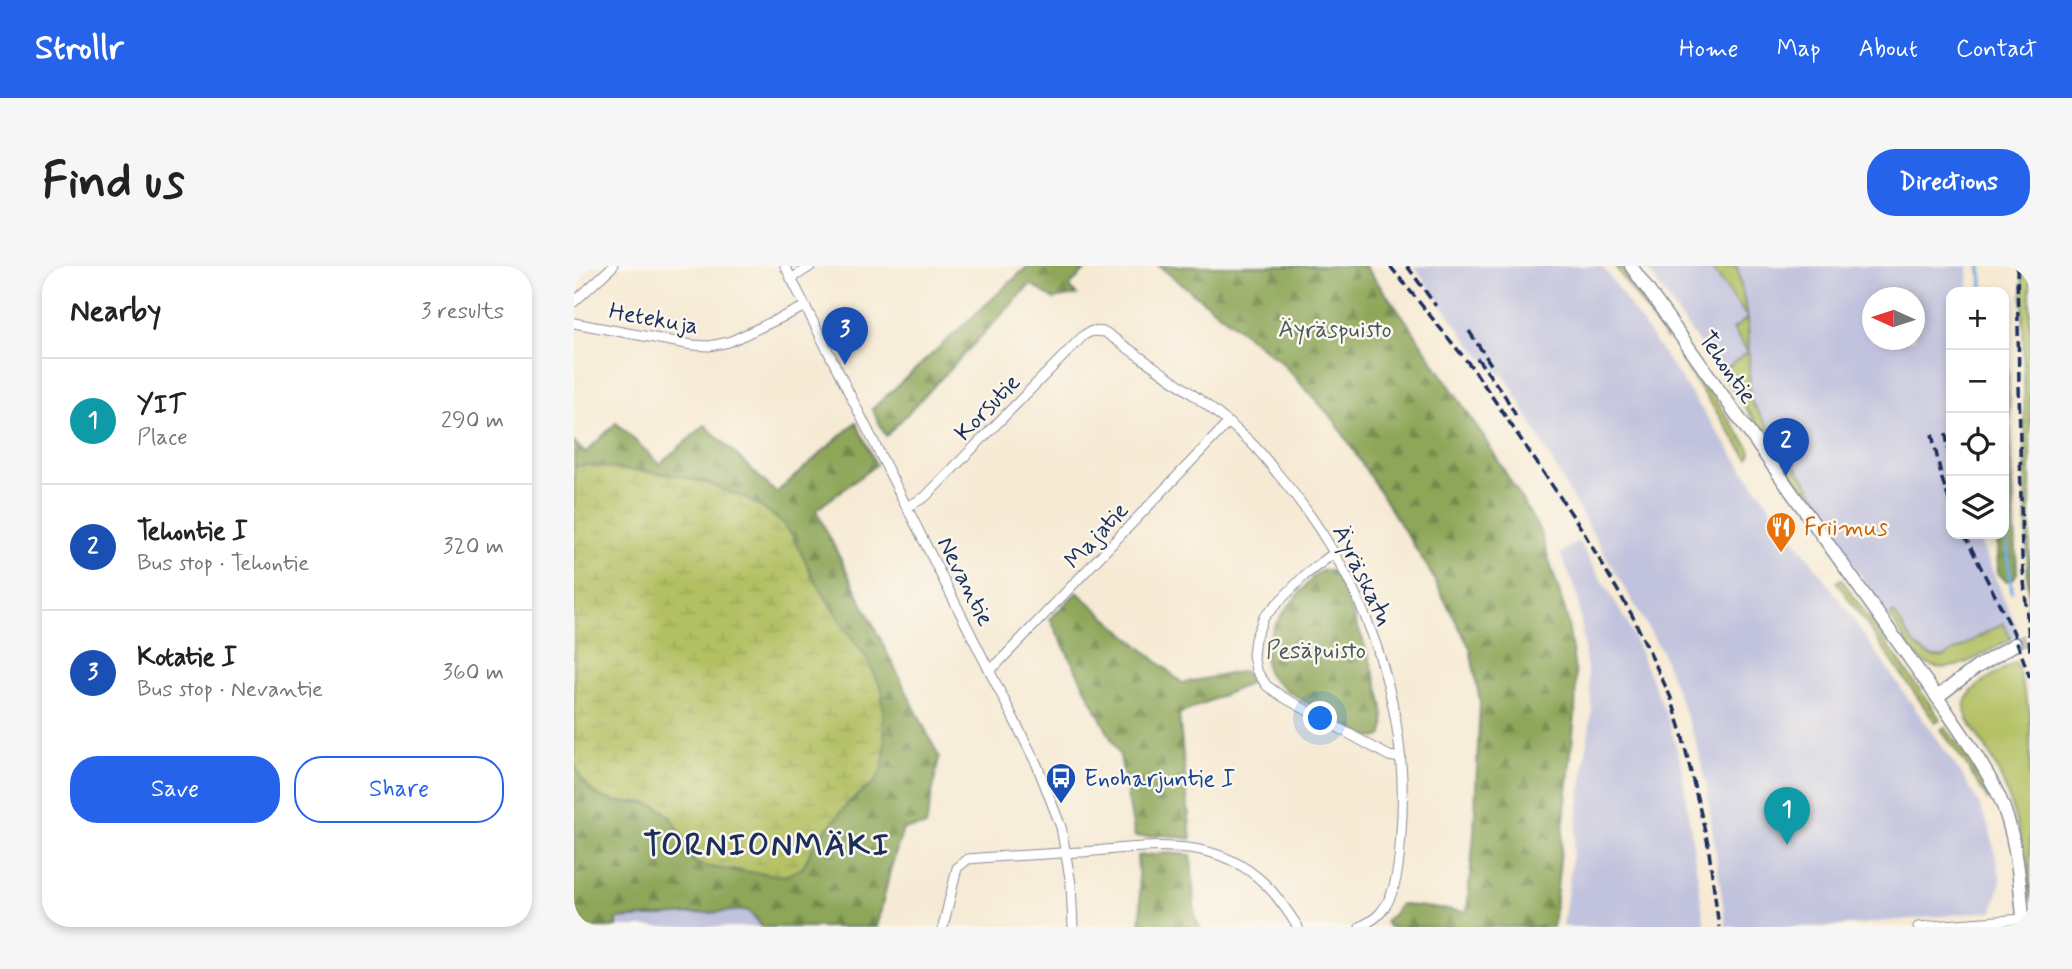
<!DOCTYPE html>
<html lang="en">
<head>
<meta charset="utf-8">
<style>
  :root { --surface:#fff; --page:#f6f6f6; --text:#222; --muted:#767676; --line:#e0e0e0; --accent:#2563eb }
  body { margin:0; font-family:Mynerve,sans-serif; background:var(--page); color:var(--text) }
  .controls { position:absolute; right:21px; top:21px; display:grid; overflow:hidden; border-radius:14px; box-shadow:0 4px 10px #0003 }
  .controls button { width:63px; height:63px; display:grid; place-items:center; padding:0; border:0; border-bottom:2px solid var(--line); background:var(--surface); color:var(--text); font:35px sans-serif }
  .compass { position:absolute; left:1288px; top:21px; width:63px; height:63px; border-radius:50%; background:var(--surface); box-shadow:0 4px 10px #0003; rotate:273deg }
  .you { position:absolute; left:747px; top:453px; width:24px; height:24px; margin:-18px; border:5px solid #fff; border-radius:50%; background:#1a73e8; box-shadow:0 0 0 10px #1a73e833 }
  .badge { display:grid; place-items:center; width:46px; height:46px; border-radius:50%; background:var(--accent); color:#fff; font-size:23px; font-weight:700 }
  .pin { position:absolute; translate:-50% -58px; filter:drop-shadow(0 2px 4px #0008) }
  .pin::after { content:''; position:absolute; top:37px; width:24px; height:21px; background:inherit; clip-path:polygon(0 0,100% 0,50% 100%) }
  .list { margin:0; padding:0; list-style:none }
  h2 { display:flex; justify-content:space-between; align-items:center; height:91px; margin:0; padding:0 28px; font-size:30px }
  h2 small { font-size:23px; font-weight:400; color:var(--muted) }
  .list li { display:grid; grid-template-columns:46px 1fr auto; gap:21px; align-items:center; box-sizing:border-box; height:126px; padding:0 28px; border-top:2px solid var(--line) }
  .list b { display:block; font-size:26px; white-space:nowrap }
  .list p { margin:0; font-size:23px; white-space:nowrap; color:var(--muted) }
  .list em { font-size:23px; font-style:normal; color:var(--muted) }
  .actions { display:flex; gap:14px; padding:21px 28px }
  .actions a { flex:1; padding:16px 0; border:2px solid var(--accent); border-radius:28px; text-align:center; font-size:24px; color:var(--accent) }
  .actions .main { background:var(--accent); color:#fff }
  .icon { flex:none; width:38px; height:38px; fill:none; stroke:currentColor; stroke-width:2; stroke-linecap:round; stroke-linejoin:round }
  .map { position:relative; flex:none; width:1456px; height:661px; overflow:hidden; border-radius:28px }
  header { display:flex; align-items:center; gap:42px; box-sizing:border-box; height:98px; padding:0 35px; background:var(--accent); color:#fff }
  header strong { font-size:33px }
  nav { display:flex; gap:38px; margin-inline-start:auto; font-size:24px }
  .intro { display:flex; align-items:center; justify-content:space-between; box-sizing:border-box; height:168px; padding:0 42px }
  h1 { margin:0; font-size:49px }
  .button { padding:18px 32px; border-radius:28px; background:var(--accent); color:#fff; font-size:24px; font-weight:700 }
  main { display:flex; gap:42px; padding:0 42px }
  aside { flex:1; background:var(--surface); border-radius:28px; box-shadow:0 4px 10px #0003 }
  .map>svg:first-child { display:block }
  .industrial { fill:#c1c2dd; fill-rule:evenodd }
  .green { fill:#b2c062; stroke:#667860; stroke-width:2 }
  .forest { fill:url(#forest-firs); stroke:#546a5b; stroke-width:2 }
  .wetland { fill:url(#wetland-marsh); stroke:#667860; stroke-width:2 }
  .lines { fill:none; stroke-linecap:round; stroke-linejoin:round }
  .stream { stroke:#76afe6; stroke-width:3.5 }
  .secondary-tunnel { stroke:#cac5bc; stroke-width:12; stroke-dasharray:12 6; stroke-linecap:butt }
  .street-casing { stroke:#888c99; stroke-width:11 }
  .secondary-casing { stroke:#888c99; stroke-width:15 }
  .street { stroke:#fff; stroke-width:9 }
  .secondary { stroke:#fff; stroke-width:12 }
  .rail { stroke:#1b2f5e; stroke-width:3.5; stroke-dasharray:10 5; stroke-linecap:butt }
  .labels { text-anchor:middle; stroke-width:5; stroke-linejoin:round; paint-order:stroke }
  .street-label { font-size:24px; fill:#1b2f5e; stroke:#fbf7ec }
  .park-label { font-size:24px; fill:#485a5f; stroke:#fbf7ec }
  .food-label { font-size:24px; fill:#c56008; stroke:#fbf7ec; text-anchor:start }
  .transit-label { font-size:24px; fill:#164399; stroke:#fbf7ec; text-anchor:start }
  .district-label { font-size:32px; font-weight:bold; letter-spacing:2px; fill:#1b2f5e; stroke:#fbf7ec }
</style>
</head>
<body>
<header>
<strong>Strollr</strong>
<nav><a>Home</a><a>Map</a><a>About</a><a>Contact</a></nav>
</header>
<div class="intro"><h1>Find us</h1><a class="button">Directions</a></div>
<main>
<aside>
<h2>Nearby<small>3 results</small></h2>
<ul class="list">
<li><span class="badge" style="background:#0f9aa8">1</span><div><b>YIT</b><p>Place</p></div><em>290 m</em></li>
<li><span class="badge" style="background:#1a4fb4">2</span><div><b>Tehontie I</b><p>Bus stop · Tehontie</p></div><em>320 m</em></li>
<li><span class="badge" style="background:#1a4fb4">3</span><div><b>Kotatie I</b><p>Bus stop · Nevantie</p></div><em>360 m</em></li>
</ul>
<div class="actions"><a class="main">Save</a><a>Share</a></div>
</aside>
<div class="map">
<svg width="1456" height="661" viewBox="0 0 1456 661">
  <defs>
    <pattern id="forest-firs" width="22" height="20" patternUnits="userSpaceOnUse" patternTransform="scale(1.75)"><rect width="22" height="20" fill="#8da658"/><path d="M5 1l3.5 6h-7zM16 11l3.5 6h-7z" fill="#72884c"/></pattern>
    <pattern id="wetland-marsh" width="20" height="14" patternUnits="userSpaceOnUse" patternTransform="scale(1.75)"><rect width="20" height="14" fill="#b2c062"/><path d="M1 5h8M5 5V1M11 12h8M15 12V8" fill="none" stroke="#98a558"/></pattern>
  </defs>
  <rect width="100%" height="100%" fill="#fbf7ec"/>
  <filter id="ink" filterUnits="userSpaceOnUse"><feTurbulence type="fractalNoise" baseFrequency=".0143" numOctaves="2"/><feDisplacementMap in="SourceGraphic" scale="14" xChannelSelector="R" yChannelSelector="G"/><feConvolveMatrix kernelMatrix="1 2 1 2 8 2 1 2 1" color-interpolation-filters="sRGB"/></filter>
  <filter id="wash" filterUnits="userSpaceOnUse"><feTurbulence type="fractalNoise" baseFrequency=".00686" numOctaves="4" result="noise"/><feDisplacementMap in="SourceGraphic" scale="28" xChannelSelector="R" yChannelSelector="G"/><feGaussianBlur stdDeviation="1.57" result="paint"/><feColorMatrix in="noise" values="0 0 0 0 0 0 0 0 0 0 0 0 0 0 0 0 0 1.4 0 .05"/><feComposite in="paint" operator="in"/></filter>
  <g filter="url(#wash)">
    <rect width="100%" height="100%" fill="#f6ead4"/>
    <!-- industrial -->
    <g class="industrial">
      <polygon points="840,0 1028,0 1184,224 1252,315 1389,511 1405,538 1416,564 1427,615 1419,645 1253,661 1152,661 1133,524 1123,479 1087,384 993,223 932,111 917,102 892,72"/>
      <path d="M 1071,0 L 1394,0 L 1395,26 L 1377,26 L 1377,268 L 1403,268 L 1445,368 L 1382,400 L 1368,402 L 1349,396 L 1341,387 ZM 1298,32 L 1340,32 L 1340,74 L 1298,74 Z"/>
      <polygon points="1004,275 1053,356 1095,455 1107,498 1131,661 989,661 1018,442 1003,326 986,287"/>
      <polygon points="174,644 189,661 43,661 43,653"/>
    </g>
    <!-- green -->
    <g class="green">
      <polygon points="1041,0 1048,2 1093,64 1094,67 1092,73"/>
      <polygon points="1136,0 1163,0 1174,53 1176,134 1255,249 1251,256 1147,106 1174,86 1159,63 1174,52"/>
      <polygon points="1448,0 1456,0 1456,352 1454,330"/>
      <polygon points="1106,92 1114,95 1176,183 1177,187 1174,192"/>
      <polygon points="1267,313 1366,453 1361,456 1263,316"/>
      <path d="M 1320,347 C 1333,366 1344,395 1370,391 L 1429,357 L 1437,373 C 1413,385 1373,416 1347,394 C 1334,383 1325,364 1316,350 Z"/>
      <path d="M 1442,396 L 1456,447 L 1456,636 C 1450,584 1441,534 1415,487 C 1408,475 1386,450 1392,435 C 1397,419 1428,404 1442,396 Z"/>
      <polygon points="1371,461 1399,499 1416,532 1414,534 1391,497 1367,464"/>
    </g>
    <!-- forest -->
    <g class="forest">
      <polygon points="454,0 515,0 495,21 503,29 479,33 457,18 312,170 298,143"/>
      <polygon points="585,0 791,0 831,53 909,170 942,224 966,265 993,351 1002,411 1001,449 979,661 814,661 811,655 820,648 826,638 893,646 900,567 906,436 896,382 854,302 760,154 708,97"/>
      <polygon points="1432,55 1443,307 1439,313 1432,315 1424,307 1423,268 1430,268 1430,56"/>
      <path d="M 282,156 L 302,199 L 242,244 L 365,491 L 352,560 L 329,563 L 316,605 L 303,661 L 189,661 L 174,644 L 43,653 L 43,661 L 0,661 L 0,497 C 9,520 22,534 48,536 C 60,536 74,535 86,542 C 103,552 112,579 121,597 L 228,602 L 243,574 L 276,535 L 300,517 L 291,390 L 273,366 L 240,313 L 218,269 L 133,217 L 100,209 L 10,199 L 0,201 L 0,176 L 11,187 L 42,157 L 86,198 L 131,159 L 202,227 Z"/>
      <path d="M 751,304 L 759,306 L 764,312 C 776,341 821,445 808,470 L 800,472 L 791,469 C 773,460 704,423 695,409 C 688,397 692,379 697,367 C 707,346 725,329 739,311 L 745,306 Z"/>
      <polygon points="503,326 608,417 670,405 677,417 605,448 617,573 592,569 561,571 546,490 476,353"/>
      <polygon points="594,587 617,589 621,652 626,661 566,661 567,644 563,590"/>
    </g>
    <!-- wetland -->
    <path class="wetland" d="M 9,199 L 100,209 L 133,217 L 173,233 L 196,247 L 209,258 L 218,269 L 240,313 L 273,366 L 291,390 L 308,423 L 311,484 L 308,504 L 300,517 L 276,535 L 243,574 L 228,602 L 211,610 L 134,601 L 121,597 C 112,579 103,552 86,542 C 74,535 60,536 48,536 C 22,534 9,520 0,497 L 0,201 Z"/>
    <g class="lines">
      <!-- stream -->
      <g class="stream">
        <polyline points="1407,0 1408,26"/>
        <polyline points="1430,254 1438,325"/>
      </g>
    </g>
  </g>
  <g filter="url(#ink)">
    <g class="lines">
      <!-- secondary-tunnel -->
      <polyline class="secondary-tunnel" points="1441,378 1456,372"/>
      <!-- street casing -->
      <g class="street-casing">
        <g id="street">
          <polyline points="211,0 463,499 487,561 497,618 499,661"/>
          <polyline points="217,13 237,0"/>
          <polyline points="0,36 39,0"/>
          <polyline points="0,57 118,79 135,80 155,76 230,41"/>
          <path d="M 333,241 L 351,231 L 510,69 L 518,65 L 531,66 C 578,100 628,132 671,171 C 683,181 693,195 703,207 C 783,300 833,424 828,549 C 826,577 827,623 807,646 C 802,653 793,657 786,661"/>
          <polyline points="760,287 731,309 690,351 681,373 679,389 682,404 693,420 709,431 815,490 826,492"/>
          <polyline points="416,404 424,397 654,157"/>
          <path d="M 369,661 L 383,602 L 394,593 C 431,590 469,588 507,586 C 572,581 639,567 691,618 C 704,630 714,646 724,661"/>
          <polyline points="1344,661 1449,653"/>
        </g>
      </g>
      <!-- secondary casing -->
      <g class="secondary-casing">
        <g id="secondary">
          <path d="M 1057,0 L 1363,431 C 1384,462 1407,494 1424,528 C 1443,568 1446,618 1450,661"/>
          <polyline points="1363,431 1403,401 1441,378"/>
        </g>
      </g>
      <!-- street -->
      <use href="#street" class="street"/>
      <!-- secondary -->
      <use href="#secondary" class="secondary"/>
      <!-- rail -->
      <g class="rail">
        <polyline points="816,0 900,104 1007,262 1058,349 1097,432 1106,460 1134,578 1145,661"/>
        <polyline points="833,0 862,40"/>
        <polyline points="1443,0 1448,291 1456,385"/>
        <polyline points="895,65 918,100"/>
        <polyline points="903,92 931,130 942,150"/>
        <polyline points="1372,167 1377,206"/>
        <polyline points="1358,168 1368,213 1377,239"/>
        <polyline points="1390,268 1439,365 1456,412"/>
      </g>
    </g>
  </g>
  <!-- icons -->
  <defs>
    <g id="restaurant-pin" transform="scale(1.575)"><path d="M0 17L-7.5 6A9.5 9.5 0 1 1 7.5 6Z" fill="#e8710a" stroke="#fbf7ec"/><path d="M-5-6h1v4h1v-4h1v4h1v-4h1v5L-1.5 .5V6h-2V.5L-5-1ZM5-6V6H3V1.5H1.5Q1.5-4 5-6Z" fill="#fff"/></g>
    <g id="bus-pin" transform="scale(1.575)"><path d="M0 17L-7.5 6A9.5 9.5 0 1 1 7.5 6Z" fill="#1a4fb4" stroke="#fbf7ec"/><path d="M-5-6H5V4H4V6H2V4H-2V6H-4V4H-5ZM-3.5-4V0h7V-4ZM-3.5 1.2v1.5H-2V1.2ZM2 1.2v1.5H3.5V1.2Z" fill="#fff"/></g>
  </defs>
  <g fill-rule="evenodd">
    <use href="#restaurant-pin" x="1207" y="261"/>
    <use href="#bus-pin" x="487" y="512"/>
  </g>
  <g class="labels">
    <!-- street labels -->
    <g class="street-label">
      <text transform="translate(80 52) rotate(10)" y="8">Hetekuja</text>
      <text transform="translate(1154 101) rotate(55)" y="8">Tehontie</text>
      <text transform="translate(413 141) rotate(-46)" y="8">Korsutie</text>
      <text transform="translate(522 269) rotate(-47)" y="8">Majatie</text>
      <text transform="translate(789 309) rotate(64)" y="8">Äyräskatu</text>
      <text transform="translate(392 315) rotate(63)" y="8">Nevantie</text>
    </g>
    <!-- park labels -->
    <g class="park-label">
      <text x="761" y="71">Äyräspuisto</text>
      <text x="742" y="392">Pesäpuisto</text>
    </g>
    <!-- food labels -->
    <g class="food-label">
      <text x="1230" y="269">Friimus</text>
    </g>
    <!-- transit labels -->
    <g class="transit-label">
      <text x="510" y="520">Enoharjuntie I</text>
    </g>
    <!-- district labels -->
    <g class="district-label">
      <text x="193" y="589">TORNIONMÄKI</text>
    </g>
  </g>
</svg>
<div class="controls">
<button>+</button>
<button>−</button>
<button><svg class="icon" aria-label="locate" viewBox="0 0 24 24"><circle cx="12" cy="12" r="6"/><path d="M12 2v4M12 18v4M2 12h4M18 12h4"/></svg></button>
<button><svg class="icon" aria-label="layers" viewBox="0 0 24 24"><path d="M12 4l9 5-9 5-9-5zM3 14l9 5 9-5"/></svg></button>
</div>
<svg class="compass" viewBox="-18 -18 36 36"><path d="M0-13l5 13h-10z" fill="#e53935"/><path d="M0 13l5-13h-10z" fill="#767676"/></svg>
<div class="you"></div>
<div class="pin badge" style="left:1213px;top:579px;background:#0f9aa8">1</div>
<div class="pin badge" style="left:1212px;top:210px;background:#1a4fb4">2</div>
<div class="pin badge" style="left:271px;top:99px;background:#1a4fb4">3</div>
</div>
</main>
</body>
</html>
